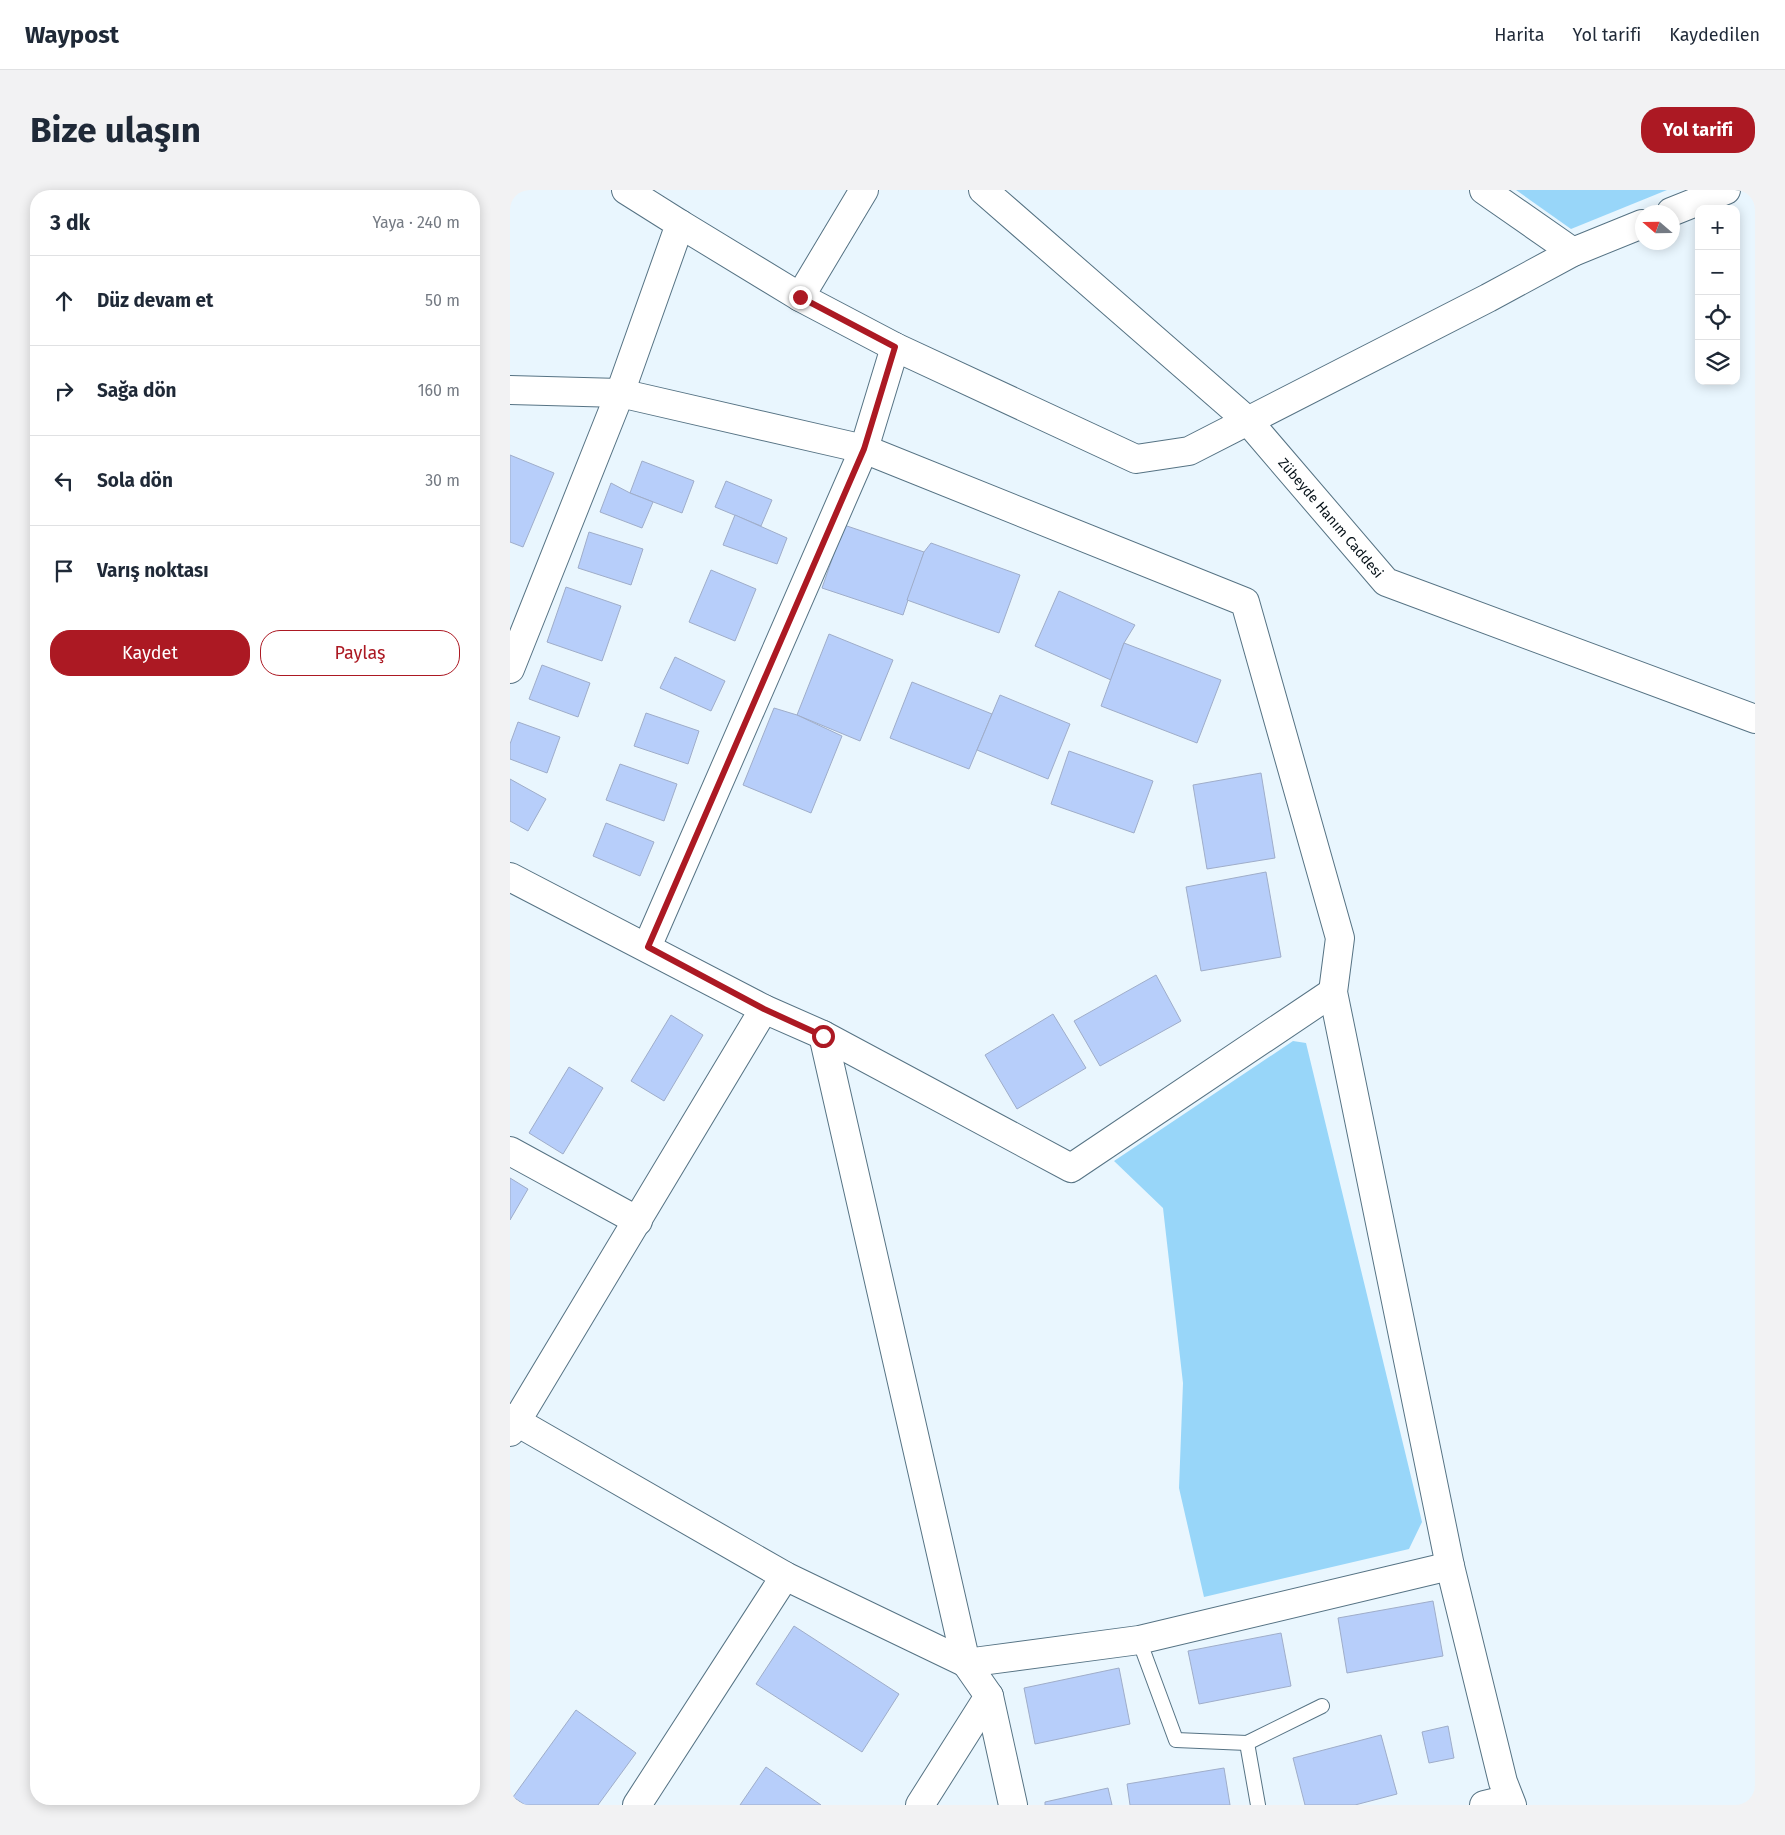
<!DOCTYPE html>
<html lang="tr">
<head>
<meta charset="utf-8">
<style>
  :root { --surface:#fff; --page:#f2f2f3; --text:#1f2937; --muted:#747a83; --line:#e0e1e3; --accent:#ac1923 }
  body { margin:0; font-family:"Fira Sans",sans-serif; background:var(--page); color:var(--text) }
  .controls { position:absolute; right:15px; top:15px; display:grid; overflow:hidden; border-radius:10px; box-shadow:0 2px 12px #0003 }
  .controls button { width:45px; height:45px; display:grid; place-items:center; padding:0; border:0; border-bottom:1px solid var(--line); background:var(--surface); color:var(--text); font:25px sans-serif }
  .compass { position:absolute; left:1125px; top:15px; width:45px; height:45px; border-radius:50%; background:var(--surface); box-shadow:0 2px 12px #0003; rotate:290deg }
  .stop { position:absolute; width:15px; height:15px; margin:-11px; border:4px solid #ac1923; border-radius:50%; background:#fff }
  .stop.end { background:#ac1923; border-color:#fff; box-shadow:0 1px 5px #0008 }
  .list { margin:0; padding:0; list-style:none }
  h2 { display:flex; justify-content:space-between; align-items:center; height:65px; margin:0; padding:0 20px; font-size:21px }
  h2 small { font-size:16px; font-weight:400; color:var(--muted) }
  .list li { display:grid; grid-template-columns:32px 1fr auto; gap:15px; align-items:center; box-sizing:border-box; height:90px; padding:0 20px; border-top:1px solid var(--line) }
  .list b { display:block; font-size:19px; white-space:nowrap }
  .list em { font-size:16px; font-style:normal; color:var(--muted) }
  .actions { display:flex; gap:10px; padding:15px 20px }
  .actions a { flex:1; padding:11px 0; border:1px solid var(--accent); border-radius:20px; text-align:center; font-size:18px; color:var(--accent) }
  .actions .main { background:var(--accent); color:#fff }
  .icon { flex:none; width:28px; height:28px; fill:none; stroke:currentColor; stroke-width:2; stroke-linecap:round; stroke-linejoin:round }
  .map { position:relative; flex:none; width:1245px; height:1615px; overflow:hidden; border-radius:20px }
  header { display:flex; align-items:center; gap:30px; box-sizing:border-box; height:70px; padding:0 25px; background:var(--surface); border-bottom:1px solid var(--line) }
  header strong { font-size:24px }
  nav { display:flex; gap:28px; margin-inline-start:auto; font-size:18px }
  .intro { display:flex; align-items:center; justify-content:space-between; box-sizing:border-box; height:120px; padding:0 30px }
  h1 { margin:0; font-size:35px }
  .button { padding:12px 22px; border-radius:20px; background:var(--accent); color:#fff; font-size:18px; font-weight:700 }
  main { display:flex; gap:30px; padding:0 30px }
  aside { flex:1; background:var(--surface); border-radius:20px; box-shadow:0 2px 12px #0003 }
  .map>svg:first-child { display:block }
  .green { fill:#98d6f9 }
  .building { fill:#b7cefa; stroke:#9fadc9 }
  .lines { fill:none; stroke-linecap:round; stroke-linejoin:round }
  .lane-casing { stroke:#567384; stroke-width:16 }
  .street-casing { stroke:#567384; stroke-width:30 }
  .secondary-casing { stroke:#567384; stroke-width:30 }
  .lane { stroke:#fff; stroke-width:14 }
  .street { stroke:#fff; stroke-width:28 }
  .secondary { stroke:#fff; stroke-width:28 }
  .route { stroke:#ac1923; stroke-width:6 }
  .labels { text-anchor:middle; stroke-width:4; stroke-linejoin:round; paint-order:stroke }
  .street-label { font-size:14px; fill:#071219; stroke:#fff }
</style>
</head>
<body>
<header>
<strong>Waypost</strong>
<nav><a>Harita</a><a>Yol tarifi</a><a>Kaydedilen</a></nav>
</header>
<div class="intro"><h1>Bize ulaşın</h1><a class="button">Yol tarifi</a></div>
<main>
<aside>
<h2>3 dk<small>Yaya · 240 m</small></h2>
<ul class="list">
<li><svg class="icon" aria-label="ahead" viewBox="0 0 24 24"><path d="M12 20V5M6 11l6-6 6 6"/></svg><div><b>Düz devam et</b></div><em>50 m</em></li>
<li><svg class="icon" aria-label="right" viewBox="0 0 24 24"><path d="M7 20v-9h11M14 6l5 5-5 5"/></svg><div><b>Sağa dön</b></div><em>160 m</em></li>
<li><svg class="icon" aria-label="left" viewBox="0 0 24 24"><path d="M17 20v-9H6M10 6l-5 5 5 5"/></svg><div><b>Sola dön</b></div><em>30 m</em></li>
<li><svg class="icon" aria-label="arrive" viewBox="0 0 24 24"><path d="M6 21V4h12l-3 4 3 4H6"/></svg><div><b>Varış noktası</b></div></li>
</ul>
<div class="actions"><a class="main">Kaydet</a><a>Paylaş</a></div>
</aside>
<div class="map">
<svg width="1245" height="1615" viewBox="0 0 1245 1615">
  <rect width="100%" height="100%" fill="#e9f6fe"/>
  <!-- green -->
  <g class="green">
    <polygon points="1006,0 1157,0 1061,39"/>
    <polygon points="783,851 796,853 912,1332 899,1359 694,1407 669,1298 673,1193 653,1018 604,971"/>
  </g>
  <!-- building -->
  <g class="building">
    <polygon points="0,265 44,283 13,357 0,352"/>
    <polygon points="132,271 184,291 172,323 120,303"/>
    <polygon points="216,291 262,310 251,336 205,317"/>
    <polygon points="101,293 120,303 143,312 132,338 90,322"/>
    <polygon points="225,325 277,348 267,374 213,355"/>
    <polygon points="334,335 414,362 393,425 312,398"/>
    <polygon points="79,342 133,359 121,395 68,378"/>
    <polygon points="421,353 510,385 489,443 397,410 414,362"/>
    <polygon points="201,380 246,399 225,451 179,432"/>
    <polygon points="56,397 111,416 92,471 37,452"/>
    <polygon points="549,401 625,435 614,453 601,490 525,456"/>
    <polygon points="319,444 383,470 350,551 287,525"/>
    <polygon points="614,453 711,490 687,553 591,516"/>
    <polygon points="165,467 215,491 201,521 150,498"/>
    <polygon points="32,475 80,493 68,527 19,509"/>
    <polygon points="402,492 482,524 459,579 380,548"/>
    <polygon points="490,505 560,534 538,589 467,560"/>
    <polygon points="264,518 287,525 332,546 301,623 233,595"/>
    <polygon points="136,523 189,541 178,574 124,556"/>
    <polygon points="8,532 50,547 37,583 0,569 0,554"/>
    <polygon points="559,561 643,591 624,643 541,614"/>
    <polygon points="110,574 167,594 154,631 96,610"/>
    <polygon points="751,583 765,668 697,679 683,595"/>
    <polygon points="0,589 36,609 18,641 0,631"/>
    <polygon points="96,633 144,652 130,686 83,666"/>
    <polygon points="756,682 771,767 691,781 676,697"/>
    <polygon points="646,785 671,831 590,876 564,831"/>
    <polygon points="543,824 576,878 507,919 475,865"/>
    <polygon points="161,825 193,845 154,911 121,891"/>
    <polygon points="59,877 93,898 53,964 19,943"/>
    <polygon points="0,988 18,999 0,1030"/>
    <polygon points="923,1411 933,1466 837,1483 828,1428"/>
    <polygon points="284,1436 389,1504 352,1562 246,1494"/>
    <polygon points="771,1443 781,1496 689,1514 678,1461"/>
    <polygon points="609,1478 620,1534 525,1554 514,1498"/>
    <polygon points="66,1520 126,1563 88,1615 15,1615 3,1607"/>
    <polygon points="938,1536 944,1568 919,1573 912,1542"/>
    <polygon points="871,1545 887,1604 845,1615 795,1615 783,1568"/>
    <polygon points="256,1577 311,1615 230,1615"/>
    <polygon points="714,1578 720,1615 620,1615 617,1594"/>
    <polygon points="598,1598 602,1615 535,1615 535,1612"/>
  </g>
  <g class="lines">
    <!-- lane casing -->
    <g class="lane-casing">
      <g id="lane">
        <polyline points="629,1450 666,1550 737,1553 812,1516"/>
        <polyline points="737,1553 748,1615"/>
      </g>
    </g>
    <!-- street casing -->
    <g class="street-casing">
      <g id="street">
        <polyline points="974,0 1063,62"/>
        <polyline points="1161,22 1216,0"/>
        <polyline points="170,34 290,107 354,0"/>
        <polyline points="290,107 385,157 626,269 679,261 978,108 1063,62 1132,34"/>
        <polyline points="0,200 110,203 354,259 735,412 830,748 823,802 940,1376 993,1592 1002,1615"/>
        <polyline points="0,479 110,203 170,34 116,0"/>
        <polyline points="0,687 254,819 313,845 561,978 823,802"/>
        <polyline points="137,757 354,259 385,157"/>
        <polyline points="313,845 456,1473 479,1506 503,1615"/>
        <polyline points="0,961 128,1031"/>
        <polyline points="0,1228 275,1386 456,1473 629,1450 940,1376"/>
        <polyline points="0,1242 254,819"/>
        <polyline points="127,1615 275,1386"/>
        <polyline points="410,1615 479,1506"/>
        <polyline points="974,1615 999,1609"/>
      </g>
    </g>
    <!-- secondary casing -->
    <g class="secondary-casing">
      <g id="secondary">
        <path id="s1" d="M 473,0 L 738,231 L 876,392 L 1245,529"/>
      </g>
    </g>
    <!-- lane -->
    <use href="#lane" class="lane"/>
    <!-- street -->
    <use href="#street" class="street"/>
    <!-- secondary -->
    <use href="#secondary" class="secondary"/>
  </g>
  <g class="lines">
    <!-- route -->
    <polyline class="route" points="290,107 385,157 354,259 138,757 254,819 313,846"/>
  </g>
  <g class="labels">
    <!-- street labels -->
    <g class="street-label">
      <text dy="5" stroke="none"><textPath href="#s1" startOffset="479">Zübeyde Hanım Caddesi</textPath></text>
    </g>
  </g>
</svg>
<div class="controls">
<button>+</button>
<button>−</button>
<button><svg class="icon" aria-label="locate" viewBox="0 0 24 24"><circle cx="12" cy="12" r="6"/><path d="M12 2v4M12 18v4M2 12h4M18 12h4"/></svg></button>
<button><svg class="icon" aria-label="layers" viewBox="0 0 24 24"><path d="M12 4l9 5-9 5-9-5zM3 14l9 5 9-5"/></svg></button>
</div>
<svg class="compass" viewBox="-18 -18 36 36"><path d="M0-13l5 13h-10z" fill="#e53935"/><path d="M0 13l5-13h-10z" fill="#747a83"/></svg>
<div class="stop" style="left:313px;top:846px"></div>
<div class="stop end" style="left:290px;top:107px"></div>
</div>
</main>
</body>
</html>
